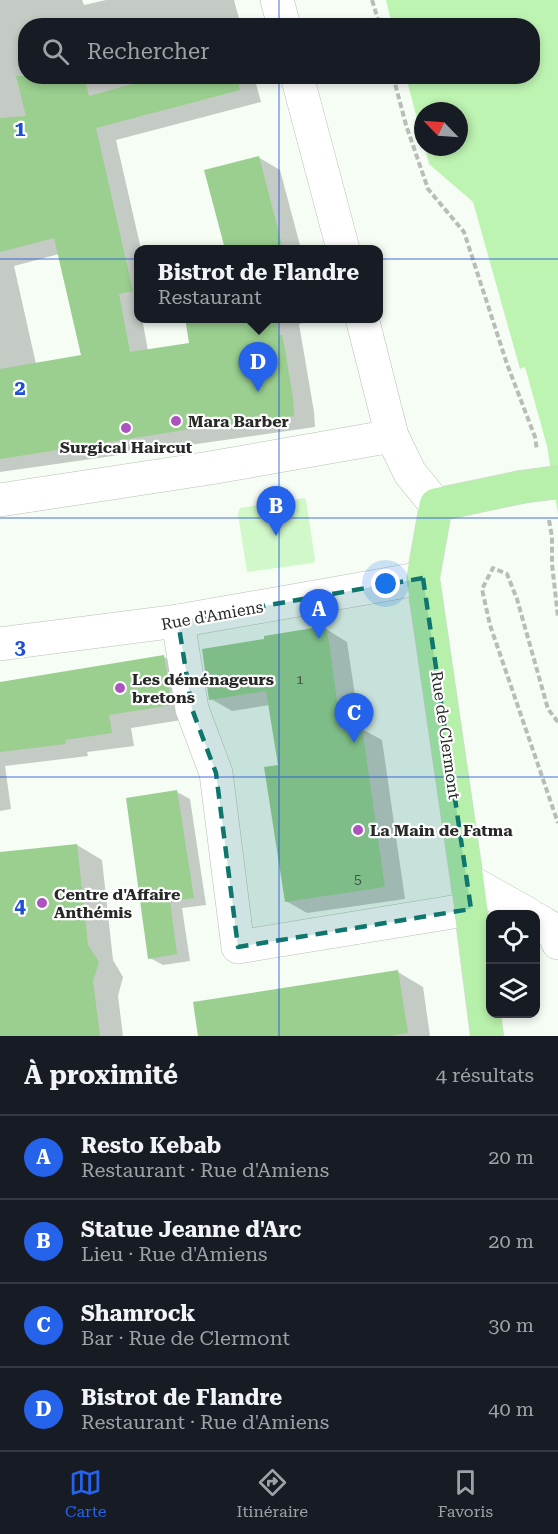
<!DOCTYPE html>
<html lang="fr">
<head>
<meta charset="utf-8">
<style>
  :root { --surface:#171b24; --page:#20242c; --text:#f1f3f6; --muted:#9ea1a6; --line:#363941; --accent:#2563eb }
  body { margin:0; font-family:"Roboto Serif",serif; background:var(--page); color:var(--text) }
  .controls { position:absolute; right:18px; bottom:18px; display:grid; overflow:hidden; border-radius:12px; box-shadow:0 3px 9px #0003 }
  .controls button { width:54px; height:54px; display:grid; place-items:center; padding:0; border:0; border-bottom:2px solid var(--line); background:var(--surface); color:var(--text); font:30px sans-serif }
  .compass { position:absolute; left:414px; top:102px; width:54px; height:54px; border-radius:50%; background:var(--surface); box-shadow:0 3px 9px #0003; rotate:295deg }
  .you { position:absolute; left:386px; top:584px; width:21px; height:21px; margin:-15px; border:4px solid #fff; border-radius:50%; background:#1a73e8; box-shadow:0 0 0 9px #1a73e833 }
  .badge { display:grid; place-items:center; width:39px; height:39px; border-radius:50%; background:var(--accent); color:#fff; font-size:20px; font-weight:700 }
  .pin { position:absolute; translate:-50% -50px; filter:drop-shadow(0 2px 3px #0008) }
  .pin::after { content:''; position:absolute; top:32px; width:21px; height:18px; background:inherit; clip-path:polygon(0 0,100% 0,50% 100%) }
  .popup { position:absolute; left:134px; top:245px; width:249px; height:78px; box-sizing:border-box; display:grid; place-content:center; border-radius:12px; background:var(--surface); filter:drop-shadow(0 2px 4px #0005); font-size:20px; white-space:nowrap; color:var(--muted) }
  .popup b { font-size:22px; color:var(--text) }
  .popup::after { content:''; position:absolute; left:50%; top:100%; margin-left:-12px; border:12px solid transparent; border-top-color:var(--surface) }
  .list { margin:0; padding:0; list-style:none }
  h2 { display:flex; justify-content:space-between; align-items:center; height:78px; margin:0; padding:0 24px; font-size:26px }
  h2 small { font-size:20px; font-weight:400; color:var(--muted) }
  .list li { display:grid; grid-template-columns:39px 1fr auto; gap:18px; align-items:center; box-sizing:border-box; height:84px; padding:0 24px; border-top:2px solid var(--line) }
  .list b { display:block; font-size:22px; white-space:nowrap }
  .list p { margin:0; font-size:20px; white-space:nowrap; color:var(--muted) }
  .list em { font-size:20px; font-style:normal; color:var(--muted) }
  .icon { flex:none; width:33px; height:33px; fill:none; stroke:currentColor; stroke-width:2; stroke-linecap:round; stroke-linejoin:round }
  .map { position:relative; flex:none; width:558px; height:1036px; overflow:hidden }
  .search { position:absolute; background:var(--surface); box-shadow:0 3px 9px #0003; left:18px; right:18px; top:18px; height:66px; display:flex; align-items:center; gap:15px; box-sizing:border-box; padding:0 21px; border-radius:24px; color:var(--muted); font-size:22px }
  .sheet { height:414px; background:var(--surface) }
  nav { display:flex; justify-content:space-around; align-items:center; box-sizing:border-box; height:84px; border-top:2px solid var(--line); background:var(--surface); font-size:16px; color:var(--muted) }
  nav a { display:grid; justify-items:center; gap:3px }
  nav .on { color:var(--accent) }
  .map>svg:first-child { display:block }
  .green { fill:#d1f8c8 }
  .water { fill:#bef4b2 }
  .shadow { fill:#0003; fill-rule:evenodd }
  .building { fill:#9acf8f }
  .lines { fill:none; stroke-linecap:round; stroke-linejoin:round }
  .minor-casing { stroke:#b8bfb7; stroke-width:34 }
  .major-casing { stroke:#d8d8d8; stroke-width:34 }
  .path { stroke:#b8bdb7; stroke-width:4; stroke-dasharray:6 3; stroke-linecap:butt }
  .minor { stroke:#fff; stroke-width:33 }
  .major { stroke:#b7f0aa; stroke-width:33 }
  .major-bridge-casing { stroke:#d8d8d8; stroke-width:34; stroke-linecap:butt }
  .major-bridge { stroke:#b7f0aa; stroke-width:33 }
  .marked { fill:#0f766e; fill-opacity:0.2; stroke:#0f766e; stroke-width:4.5; stroke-dasharray:12 8; stroke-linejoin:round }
  .grid { fill:none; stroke:#1d4ed8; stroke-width:1.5; stroke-opacity:0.55 }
  .poi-dot { fill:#ac53c0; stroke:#fff; stroke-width:2 }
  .labels { text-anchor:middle; stroke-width:4.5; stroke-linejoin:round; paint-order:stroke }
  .number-label { font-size:14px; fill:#445241 }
  .poi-label { font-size:16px; font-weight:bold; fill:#272927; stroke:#fff; text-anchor:start }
  .street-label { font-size:16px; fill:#272927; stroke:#fff }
  .grid-label { font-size:20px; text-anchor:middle; font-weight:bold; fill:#1d4ed8; stroke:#fff; stroke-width:4.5; stroke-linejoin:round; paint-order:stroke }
</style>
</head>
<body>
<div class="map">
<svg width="558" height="1036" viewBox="0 0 558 1036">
  <rect width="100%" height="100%" fill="#f6fdf5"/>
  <!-- green -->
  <polygon class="green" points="304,498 306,500 315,560 313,563 247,572 238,514 240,508"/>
  <!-- water -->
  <polygon class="water" points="386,0 558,0 558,514 547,446 525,367 520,369 473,202 429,164 425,147 459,147 459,111 423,111 423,141 406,77 532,76 532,26 392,25"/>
  <!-- shadow -->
  <g class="shadow">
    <path d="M 0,0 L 82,0 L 84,5 L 106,0 L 234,0 L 241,26 L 26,26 L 26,76 L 254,76 L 261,102 L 116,140 L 141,249 L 138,249 L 138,318 L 142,318 L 148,351 L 190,345 L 186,318 L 319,318 L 299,324 L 314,412 L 315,427 L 0,472 ZM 59,254 L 82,356 L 36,364 L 14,266 Z"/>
    <polygon points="258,157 280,170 301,249 227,249 206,171"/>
    <polygon points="326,629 347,642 360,728 382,740 405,899 307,913 286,901 280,766 270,705 232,711 211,699"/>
    <polygon points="164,657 187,670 194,718 131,728 134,746 87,752 88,756 5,766 11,809 0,811 0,683"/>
    <polygon points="177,792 190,799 206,905 182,908 190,961 163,965 150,958"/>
    <polygon points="77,845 102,860 113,960 123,977 118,996 123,1036 0,1036 0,854"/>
    <polygon points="398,972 423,987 430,1036 200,1036"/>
  </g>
  <!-- building -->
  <g class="building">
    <polygon points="16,76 84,76 89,96 161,76 237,76 240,90 96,128 133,291 119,294 130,352 189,343 185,318 277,318 279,335 282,335 285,349 293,399 294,416 185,430 0,459 0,369 81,355 54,238 0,252 0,118 26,116"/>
    <polygon points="259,156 283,249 225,249 204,170"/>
    <polygon points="319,627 326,628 329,642 341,730 362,727 385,887 285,902 264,767 278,765 266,691 209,700 202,649 264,639 264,636"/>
    <polygon points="164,655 172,705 109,715 112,733 65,740 66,744 0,752 0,682"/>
    <polygon points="177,790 194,898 170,901 177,954 148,959 126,798"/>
    <polygon points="77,844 88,945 99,962 93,981 100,1036 0,1036 0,852"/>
    <polygon points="398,970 408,1033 389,1036 198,1036 193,1002"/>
  </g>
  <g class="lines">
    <!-- minor casing -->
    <g class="minor-casing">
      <g id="minor">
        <polyline points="277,0 284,26"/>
        <polyline points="297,76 343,249"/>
        <polyline points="362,318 392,436 410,473 436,505"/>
        <polyline points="0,500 210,468 392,436"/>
        <polyline points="178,621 192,709 216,773 238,947 471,909"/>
        <polyline points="0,644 178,621 423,578"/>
        <polyline points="467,880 528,914"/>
        <polyline points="536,919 551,928 558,943"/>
      </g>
    </g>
    <!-- major casing -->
    <g class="major-casing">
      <polyline id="major" points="487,1036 467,880 423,578 436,505 521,487"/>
    </g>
    <!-- path -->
    <g class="path">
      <polyline points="372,0 380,26"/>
      <polyline points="393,76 406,125 428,189 464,232 507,364 535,437 537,450"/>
      <polyline points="549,520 552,537 552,564 558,617"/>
      <polyline points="558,722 548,709 517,599 507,574 493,568 482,589 490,625 558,823"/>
    </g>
    <!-- minor -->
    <use href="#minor" class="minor"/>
    <!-- major -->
    <use href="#major" class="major"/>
    <!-- major-bridge casing -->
    <g class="major-bridge-casing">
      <polyline id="major-bridge" points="521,487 558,482"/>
    </g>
    <!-- major-bridge -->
    <use href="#major-bridge" class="major-bridge"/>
  </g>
  <!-- marked area -->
  <path class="marked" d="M 423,578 L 471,909 L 238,947 L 216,773 L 192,709 L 178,621 Z"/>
  <!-- grid -->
  <path class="grid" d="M 279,0 L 279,26M 279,76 L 279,1036M 0,259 L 558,259M 0,518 L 558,518M 0,777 L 558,777"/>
  <!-- markers -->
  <g class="poi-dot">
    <circle cx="176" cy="421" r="6"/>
    <circle cx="126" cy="428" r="6"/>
    <circle cx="120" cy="688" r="6"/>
    <circle cx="358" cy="830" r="6"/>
    <circle cx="42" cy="903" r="6"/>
  </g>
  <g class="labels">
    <!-- number labels -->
    <g class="number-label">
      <text x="300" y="684">1</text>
      <text x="358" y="884">5</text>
    </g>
    <!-- poi labels -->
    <g class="poi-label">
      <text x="188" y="427">Mara Barber</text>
      <text x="126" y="453" text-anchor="middle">Surgical Haircut</text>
      <text x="132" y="685">Les déménageurs<tspan x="132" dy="18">bretons</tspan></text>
      <text x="370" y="836">La Main de Fatma</text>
      <text x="54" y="900">Centre d'Affaire<tspan x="54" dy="18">Anthémis</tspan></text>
    </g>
    <!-- street labels -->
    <g class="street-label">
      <text transform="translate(212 615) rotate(-10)" y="6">Rue d'Amiens</text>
      <text transform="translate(446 735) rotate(82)" y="6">Rue de Clermont</text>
    </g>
  </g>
  <g class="grid-label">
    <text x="20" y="136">1</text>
    <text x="20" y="395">2</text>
    <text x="20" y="654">3</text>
    <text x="20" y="913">4</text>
  </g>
</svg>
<div class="controls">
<button><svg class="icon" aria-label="locate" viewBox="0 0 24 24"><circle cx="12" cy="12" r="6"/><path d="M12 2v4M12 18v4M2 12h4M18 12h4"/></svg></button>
<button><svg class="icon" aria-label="layers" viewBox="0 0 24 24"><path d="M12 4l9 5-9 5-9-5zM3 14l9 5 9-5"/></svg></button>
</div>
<svg class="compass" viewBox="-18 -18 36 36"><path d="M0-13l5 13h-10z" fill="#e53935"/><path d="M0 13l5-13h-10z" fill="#9ea1a6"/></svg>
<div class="you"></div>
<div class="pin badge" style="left:319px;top:639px">A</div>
<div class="pin badge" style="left:276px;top:536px">B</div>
<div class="pin badge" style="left:354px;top:743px">C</div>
<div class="pin badge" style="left:258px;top:392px">D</div>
<div class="popup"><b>Bistrot de Flandre</b>Restaurant</div>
<div class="search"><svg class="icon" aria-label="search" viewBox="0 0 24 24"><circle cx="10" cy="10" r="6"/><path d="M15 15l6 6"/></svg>Rechercher</div>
</div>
<section class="sheet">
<h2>À proximité<small>4 résultats</small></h2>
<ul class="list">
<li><span class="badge">A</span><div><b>Resto Kebab</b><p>Restaurant · Rue d'Amiens</p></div><em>20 m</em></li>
<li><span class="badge">B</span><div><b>Statue Jeanne d'Arc</b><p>Lieu · Rue d'Amiens</p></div><em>20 m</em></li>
<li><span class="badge">C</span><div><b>Shamrock</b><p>Bar · Rue de Clermont</p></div><em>30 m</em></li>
<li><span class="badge">D</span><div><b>Bistrot de Flandre</b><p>Restaurant · Rue d'Amiens</p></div><em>40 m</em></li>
</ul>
</section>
<nav>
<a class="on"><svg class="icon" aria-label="map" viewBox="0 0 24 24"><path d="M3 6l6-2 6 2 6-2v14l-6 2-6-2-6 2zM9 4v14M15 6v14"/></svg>Carte</a>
<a><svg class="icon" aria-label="directions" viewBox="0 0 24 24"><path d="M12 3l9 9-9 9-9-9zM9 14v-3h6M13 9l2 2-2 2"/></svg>Itinéraire</a>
<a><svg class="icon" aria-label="saved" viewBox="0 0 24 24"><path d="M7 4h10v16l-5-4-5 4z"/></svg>Favoris</a>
</nav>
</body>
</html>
